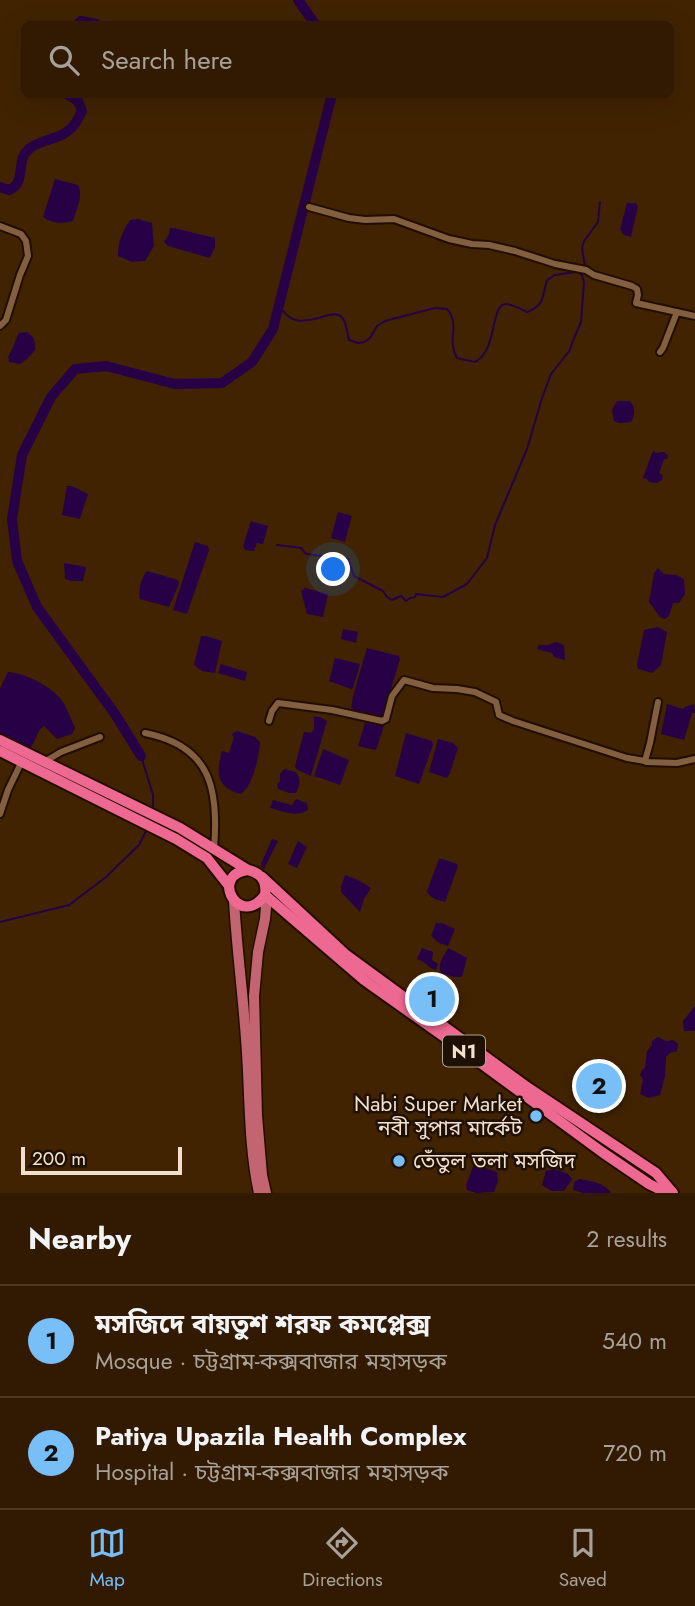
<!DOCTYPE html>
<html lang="en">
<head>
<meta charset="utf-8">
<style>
  :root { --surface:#311a01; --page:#3d2710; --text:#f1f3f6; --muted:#a8a199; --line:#4c3823; --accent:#78bff8 }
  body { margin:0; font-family:Jost,"Noto Sans Bengali",sans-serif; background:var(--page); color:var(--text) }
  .scale { position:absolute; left:21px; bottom:18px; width:161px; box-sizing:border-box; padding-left:7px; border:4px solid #f3dfce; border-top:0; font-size:19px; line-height:24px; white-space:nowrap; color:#f3dfce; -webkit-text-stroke:5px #1e1004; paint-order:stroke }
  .you { position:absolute; left:334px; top:570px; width:24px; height:24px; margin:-18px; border:5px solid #fff; border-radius:50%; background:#1a73e8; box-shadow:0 0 0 10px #1a73e833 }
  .badge { display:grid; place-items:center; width:46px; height:46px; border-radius:50%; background:var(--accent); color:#111; font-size:23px; font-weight:700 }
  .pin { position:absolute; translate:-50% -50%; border:4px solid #fff; box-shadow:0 2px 7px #0006 }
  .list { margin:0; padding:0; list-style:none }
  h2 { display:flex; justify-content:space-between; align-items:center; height:91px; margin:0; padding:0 28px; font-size:30px }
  h2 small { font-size:23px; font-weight:400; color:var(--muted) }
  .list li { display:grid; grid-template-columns:46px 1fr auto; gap:21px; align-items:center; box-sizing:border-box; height:112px; padding:0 28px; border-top:2px solid var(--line) }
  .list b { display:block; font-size:26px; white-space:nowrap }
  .list p { margin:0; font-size:23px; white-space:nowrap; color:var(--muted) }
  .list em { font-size:23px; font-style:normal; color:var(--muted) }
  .icon { flex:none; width:38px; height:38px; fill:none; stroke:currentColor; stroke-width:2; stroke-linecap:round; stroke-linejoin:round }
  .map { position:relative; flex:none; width:695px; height:1193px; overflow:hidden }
  .search { position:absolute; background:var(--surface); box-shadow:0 7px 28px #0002; left:21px; right:21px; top:21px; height:77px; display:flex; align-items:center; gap:18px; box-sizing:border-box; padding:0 24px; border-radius:10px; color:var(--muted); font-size:26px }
  .sheet { height:315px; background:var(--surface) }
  nav { display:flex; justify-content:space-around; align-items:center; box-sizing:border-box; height:98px; border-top:2px solid var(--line); background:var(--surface); font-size:19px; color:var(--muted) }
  nav a { display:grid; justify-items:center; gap:4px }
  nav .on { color:var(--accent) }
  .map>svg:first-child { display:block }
  .water { fill:#280046 }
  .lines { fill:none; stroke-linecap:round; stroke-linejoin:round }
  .stream { stroke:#280046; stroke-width:2 }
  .river { stroke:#280046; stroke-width:10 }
  .street-casing { stroke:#230d00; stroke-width:10 }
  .primary-casing { stroke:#230d00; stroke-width:13 }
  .highway-casing { stroke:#230d00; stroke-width:14 }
  .street { stroke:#825f3f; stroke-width:6 }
  .primary { stroke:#c36570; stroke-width:10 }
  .highway { stroke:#ee6991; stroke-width:10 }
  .poi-dot { fill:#78bff8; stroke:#1e1004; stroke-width:2.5 }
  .labels { text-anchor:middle; stroke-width:5; stroke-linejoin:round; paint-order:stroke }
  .shield { fill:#1e1004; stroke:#b3a191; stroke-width:2 }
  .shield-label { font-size:19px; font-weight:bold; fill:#f3dfce }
  .poi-label { font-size:21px; fill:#f3dfce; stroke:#1e1004; text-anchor:end }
</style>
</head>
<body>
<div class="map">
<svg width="695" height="1193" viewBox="0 0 695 1193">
  <rect width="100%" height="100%" fill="#412301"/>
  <!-- water -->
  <g class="water">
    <path d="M 55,179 L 78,185 C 84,196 76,210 73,221 C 62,224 53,224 43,217 Z"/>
    <polygon points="627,203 636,203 638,206 631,237 624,235 620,229"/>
    <path d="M 138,219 L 152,223 L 154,246 L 145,261 L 132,262 L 118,256 C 118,242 122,232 130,220 Z"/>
    <polygon points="170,228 174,228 215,238 215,247 210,258 168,246 164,242 169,234"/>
    <path d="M 26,332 C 35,336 35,342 35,350 L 28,358 L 20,364 L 9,362 L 8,357 C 14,347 14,342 19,333 Z"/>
    <path d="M 617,401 L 630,401 C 636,408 635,415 631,422 L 619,423 L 614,421 L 612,410 Z"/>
    <polygon points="654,451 656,453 664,452 668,456 667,459 664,459 659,473 663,475 662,480 657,483 649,482 647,479 643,478 652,453"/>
    <polygon points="67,486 72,486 88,494 80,519 62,515"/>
    <polygon points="338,512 352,516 345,542 331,538"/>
    <polygon points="251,521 268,526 263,544 257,543 254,551 245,550 243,546"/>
    <polygon points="195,542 208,546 209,550 187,614 173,610"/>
    <polygon points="64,563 86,567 83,581 72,581 65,579"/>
    <polygon points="658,568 664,574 676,575 684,579 685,594 679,603 673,603 669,616 665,619 660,617 649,602 654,573"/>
    <path d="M 147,571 L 178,580 L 179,584 L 169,607 L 140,599 C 138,590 141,578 147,571 Z"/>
    <polygon points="305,588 328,594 323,617 307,614 301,591"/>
    <polygon points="658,627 667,632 661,665 652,673 638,669 637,665 644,630"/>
    <polygon points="343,629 358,632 356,643 341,639"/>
    <polygon points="201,636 205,636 222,641 215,673 202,671 194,665"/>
    <polygon points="556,642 564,645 565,660 554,657 552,653 537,649 539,645 549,645"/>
    <polygon points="367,648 399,656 400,659 383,716 380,718 356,712 351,708 353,696"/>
    <polygon points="335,658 360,664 353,688 351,689 329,681"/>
    <polygon points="221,664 247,672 245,681 218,673"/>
    <path d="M 8,672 C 25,673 53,687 63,702 C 68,710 71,720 75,728 L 72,734 L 57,739 L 44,726 L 40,729 L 31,748 L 0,736 L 0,689 Z"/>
    <polygon points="667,704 683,709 685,707 694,704 695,713 692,713 684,740 661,734"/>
    <polygon points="314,717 320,717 327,721 311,776 296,769 295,766 304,732 311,733 314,729"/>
    <polygon points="365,723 384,726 376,750 358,746"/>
    <path d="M 237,731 L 255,737 L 260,742 C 259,756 253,786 241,794 C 216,787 216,773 222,751 L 229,753 L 234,737 L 232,735 L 233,733 Z"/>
    <polygon points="406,733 432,741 433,745 419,784 395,776"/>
    <polygon points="438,739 453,743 458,748 450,773 447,778 429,772"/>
    <polygon points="323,749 349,760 340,785 314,776"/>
    <path d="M 284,769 L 296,772 C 301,779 300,785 296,793 L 289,793 L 278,789 L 277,784 L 280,781 L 280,774 Z"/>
    <path d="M 296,799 L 307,803 L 308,810 C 297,818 282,811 270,808 L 273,800 L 292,805 Z"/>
    <polygon points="272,839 278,841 264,869 261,867 261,864"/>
    <polygon points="298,841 307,847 297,868 288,864"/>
    <path d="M 439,859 L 443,859 L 457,864 L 458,866 L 445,902 C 438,900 430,899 427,891 Z"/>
    <polygon points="345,875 358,880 371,888 364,899 360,912 341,892 341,887"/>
    <polygon points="436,923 442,923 455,929 448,946 439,943 431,936"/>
    <path d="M 422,948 L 433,952 L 432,960 L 438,964 L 436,970 C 428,968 426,962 417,959 Z"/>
    <path d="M 448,948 L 467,958 L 462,977 L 454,977 L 441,973 C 437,963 444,956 448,948 Z"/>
    <polygon points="695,1006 695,1031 684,1031 683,1021"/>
    <polygon points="658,1037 666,1041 673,1040 678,1044 677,1051 670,1053 666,1057 665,1076 660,1095 649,1098 640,1094 643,1079 640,1075 642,1070 645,1068 647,1051 652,1045 652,1041"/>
    <polygon points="474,1164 497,1172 498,1181 494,1192 476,1193 467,1190 466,1185"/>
    <polygon points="554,1169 568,1174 572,1179 564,1191 552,1191 542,1185 546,1171"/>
    <path d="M 579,1179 C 591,1181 605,1183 611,1193 L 583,1193 L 573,1190 L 574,1182 Z"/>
  </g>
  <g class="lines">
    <!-- stream -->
    <g class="stream">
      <polyline points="585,266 582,248 584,241 598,222 600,202"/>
      <path d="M 279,305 C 294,331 311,318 335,314 C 347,316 346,329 349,340 L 358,343 L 364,342 L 370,338 L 377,326 L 385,321 L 435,308 L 447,309 C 461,325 446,339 457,358 L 475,362 C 498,350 490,304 506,304 C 512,304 521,309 527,312 C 545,305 542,297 547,280 L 555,275 L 575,272"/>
      <polyline points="277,545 301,548 306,554 348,559 354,576 383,591 387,597 392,600 401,596 406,601 410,598 415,597 416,594 443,597 467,584 487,558 495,525 527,449 542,398 551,374 570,350 572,343 581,322 584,282 582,275 577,272"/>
      <polyline points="141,756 153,795 153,811"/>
      <polyline points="0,922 69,905 106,877 139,845 147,829"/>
    </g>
    <!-- river -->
    <g class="river">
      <polyline points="298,0 315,24"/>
      <polyline points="78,24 81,21 96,24"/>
      <path d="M 0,187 L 9,190 C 23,185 19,169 23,157 C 30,141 53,141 65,133 C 74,128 78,119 82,111 L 78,101 L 67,94"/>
      <polyline points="141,756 115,714 37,607 17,561 12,519 22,455 51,397 75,369 106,366 175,384 222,383 252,362 273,329 332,94"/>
    </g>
    <!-- street casing -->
    <g class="street-casing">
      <g id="street">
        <polyline points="309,207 349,218 365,220 394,219 449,239 472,244 489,245 515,251 555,264 586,270 594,275 632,286 637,289 638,295 636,303 695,316"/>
        <polyline points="0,226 21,234 26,241 28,256 20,275 6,320 0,326"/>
        <polyline points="660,352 663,348 677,312"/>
        <polyline points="658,702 650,743 645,761 646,762 677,763 695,759"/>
        <polyline points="269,721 272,711 278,703 332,710 382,721 386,719 392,696 404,680 433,688 457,689 475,692 496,702 499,715 513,721 627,758 645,761"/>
        <path d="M 145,733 C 211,746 219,789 214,849"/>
        <polyline points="44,762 61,752 100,737"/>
        <polyline points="0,814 8,790 21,763"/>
      </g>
    </g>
    <!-- primary casing -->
    <g class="primary-casing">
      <g id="primary">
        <polyline points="262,899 266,907 265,919 258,952 254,996 257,1116 262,1175 266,1193"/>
        <path d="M 234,901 C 237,952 244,1002 247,1053 C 250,1099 249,1147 259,1193"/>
      </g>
    </g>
    <!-- highway casing -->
    <g class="highway-casing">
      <g id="highway">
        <path d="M 0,740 L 180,828 L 248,870 C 262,873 267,882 265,895 C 239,930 209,874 248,870"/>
        <polyline points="0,751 176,839 207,858 229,886"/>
        <polyline points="262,877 345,954 527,1087 656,1173 673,1193"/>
        <polyline points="265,895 364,980 460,1048 602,1152 649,1184 667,1193"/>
      </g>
    </g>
    <!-- street -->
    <use href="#street" class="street"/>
    <!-- primary -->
    <use href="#primary" class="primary"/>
    <!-- highway -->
    <use href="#highway" class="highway"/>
  </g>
  <!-- markers -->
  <g class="poi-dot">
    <circle cx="536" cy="1116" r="7"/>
    <circle cx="399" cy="1161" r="7"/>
  </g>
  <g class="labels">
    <!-- shield labels -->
    <rect class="shield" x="443" y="1035.5" width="42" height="31" rx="5"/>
    <g class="shield-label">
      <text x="464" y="1058">N1</text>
    </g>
    <!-- poi labels -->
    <g class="poi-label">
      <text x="522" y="1111">Nabi Super Market<tspan x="522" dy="24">নবী সুপার মার্কেট</tspan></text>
      <text x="413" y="1168" text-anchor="start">তেঁতুল তলা মসজিদ</text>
    </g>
  </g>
</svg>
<div class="scale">200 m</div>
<div class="you"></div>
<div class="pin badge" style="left:432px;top:999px">1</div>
<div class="pin badge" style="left:599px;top:1086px">2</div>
<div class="search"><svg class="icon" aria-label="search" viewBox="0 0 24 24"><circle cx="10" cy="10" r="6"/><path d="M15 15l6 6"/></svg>Search here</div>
</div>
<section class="sheet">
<h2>Nearby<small>2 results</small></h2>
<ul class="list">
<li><span class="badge">1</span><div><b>মসজিদে বায়তুশ শরফ কমপ্লেক্স</b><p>Mosque · চট্টগ্রাম-কক্সবাজার মহাসড়ক</p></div><em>540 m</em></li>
<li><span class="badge">2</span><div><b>Patiya Upazila Health Complex</b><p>Hospital · চট্টগ্রাম-কক্সবাজার মহাসড়ক</p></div><em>720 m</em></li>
</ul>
</section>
<nav>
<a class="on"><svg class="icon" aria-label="map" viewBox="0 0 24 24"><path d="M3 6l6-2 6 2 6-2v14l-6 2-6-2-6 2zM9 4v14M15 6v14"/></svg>Map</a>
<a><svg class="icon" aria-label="directions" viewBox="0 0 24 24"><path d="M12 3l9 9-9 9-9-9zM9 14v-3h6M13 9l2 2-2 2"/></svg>Directions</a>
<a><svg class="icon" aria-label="saved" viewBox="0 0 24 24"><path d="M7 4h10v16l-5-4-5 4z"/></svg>Saved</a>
</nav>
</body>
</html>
